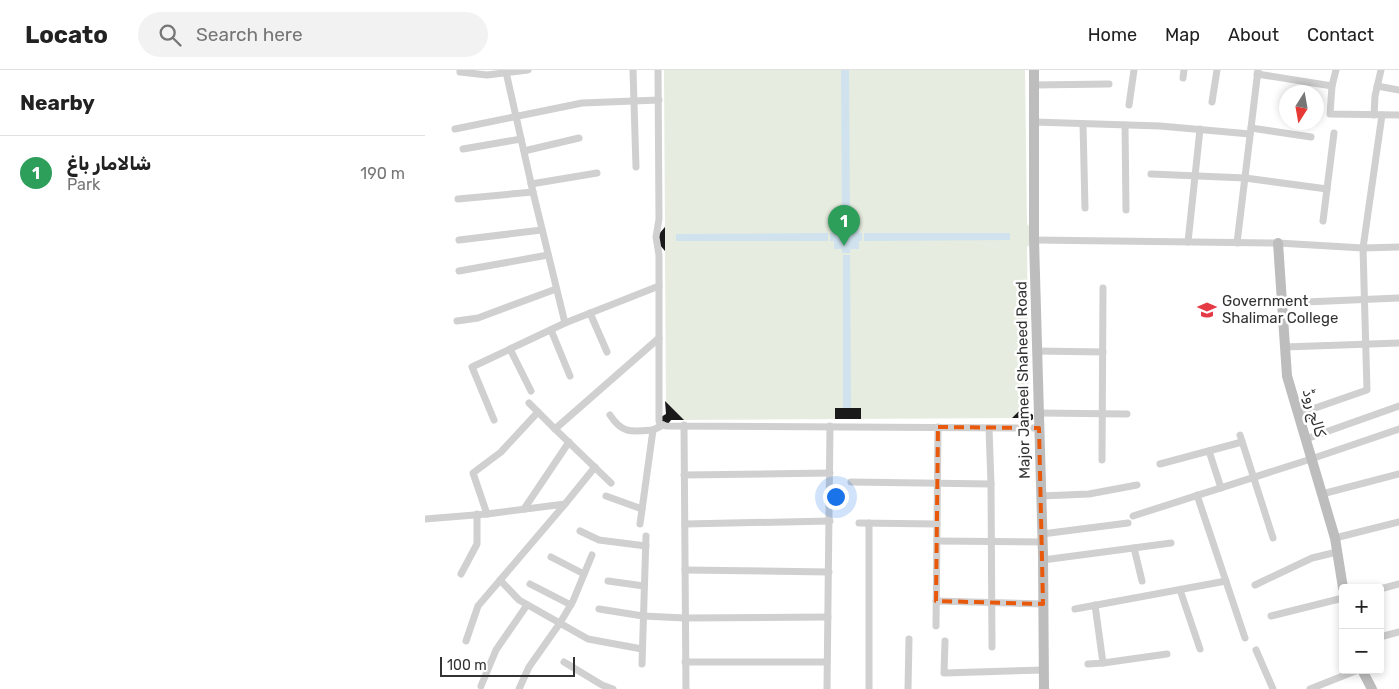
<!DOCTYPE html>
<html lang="en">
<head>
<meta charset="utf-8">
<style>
  :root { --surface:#fff; --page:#f2f2f2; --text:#222; --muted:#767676; --line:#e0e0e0; --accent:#b45309 }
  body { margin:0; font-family:Rubik,"Noto Sans Arabic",sans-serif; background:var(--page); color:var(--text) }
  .controls { position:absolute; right:15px; bottom:15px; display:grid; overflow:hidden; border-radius:5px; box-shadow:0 2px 8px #0003 }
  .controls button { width:45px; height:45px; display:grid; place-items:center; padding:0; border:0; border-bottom:1px solid var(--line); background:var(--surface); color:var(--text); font:25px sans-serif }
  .compass { position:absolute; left:854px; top:15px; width:45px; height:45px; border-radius:50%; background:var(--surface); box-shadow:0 2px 8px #0003; rotate:191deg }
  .scale { position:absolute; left:15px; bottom:12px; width:135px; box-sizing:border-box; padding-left:5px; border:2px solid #333; border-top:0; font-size:14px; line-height:18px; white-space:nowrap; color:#333; -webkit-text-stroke:4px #fff; paint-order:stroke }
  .you { position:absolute; left:410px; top:426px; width:18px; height:18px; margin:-12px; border:4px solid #fff; border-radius:50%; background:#1a73e8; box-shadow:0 0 0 8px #1a73e833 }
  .badge { display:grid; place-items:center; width:32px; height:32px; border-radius:50%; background:var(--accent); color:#fff; font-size:16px; font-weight:700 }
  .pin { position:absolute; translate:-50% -41px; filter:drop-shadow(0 1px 2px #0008) }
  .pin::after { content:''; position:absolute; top:26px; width:18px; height:15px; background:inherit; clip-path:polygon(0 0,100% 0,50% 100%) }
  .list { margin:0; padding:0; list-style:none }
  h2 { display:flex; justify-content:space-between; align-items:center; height:65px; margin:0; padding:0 20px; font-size:21px }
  h2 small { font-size:16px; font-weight:400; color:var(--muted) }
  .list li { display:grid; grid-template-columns:32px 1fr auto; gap:15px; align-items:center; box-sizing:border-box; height:75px; padding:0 20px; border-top:1px solid var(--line) }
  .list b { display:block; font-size:19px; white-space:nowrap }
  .list p { margin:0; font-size:16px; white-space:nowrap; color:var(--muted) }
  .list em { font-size:16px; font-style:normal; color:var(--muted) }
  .icon { flex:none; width:28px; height:28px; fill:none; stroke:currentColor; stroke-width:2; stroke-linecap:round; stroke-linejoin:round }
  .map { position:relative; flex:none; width:974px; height:619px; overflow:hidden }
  header { display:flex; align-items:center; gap:30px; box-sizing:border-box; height:70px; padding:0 25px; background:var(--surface); border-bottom:1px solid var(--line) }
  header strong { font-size:24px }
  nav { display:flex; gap:28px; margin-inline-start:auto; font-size:18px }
  .search { width:350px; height:45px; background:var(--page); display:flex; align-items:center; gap:12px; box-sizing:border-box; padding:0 18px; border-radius:28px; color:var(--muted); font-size:19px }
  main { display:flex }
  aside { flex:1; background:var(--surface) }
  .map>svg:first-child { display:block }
  .green { fill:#e6ecdf }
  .water { fill:#cfe2ee }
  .building { fill:#1a1a1a }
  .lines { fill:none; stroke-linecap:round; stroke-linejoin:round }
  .street { stroke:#d0d0d0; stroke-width:7 }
  .secondary { stroke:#bdbdbd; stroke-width:10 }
  .marked { fill:none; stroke:#e8590c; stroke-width:4; stroke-dasharray:10 6; stroke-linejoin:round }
  .labels { text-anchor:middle; stroke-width:5; stroke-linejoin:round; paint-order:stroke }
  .poi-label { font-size:15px; fill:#333; stroke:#fff; text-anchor:start }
  .street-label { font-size:15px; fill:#333; stroke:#fff }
</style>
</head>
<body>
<header>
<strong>Locato</strong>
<div class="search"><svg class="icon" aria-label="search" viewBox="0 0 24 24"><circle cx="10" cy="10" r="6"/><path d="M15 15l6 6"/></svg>Search here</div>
<nav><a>Home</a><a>Map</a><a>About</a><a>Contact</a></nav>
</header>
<main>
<aside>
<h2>Nearby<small></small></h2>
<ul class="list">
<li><span class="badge" style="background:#2e9e5b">1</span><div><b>شالامار باغ</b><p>Park</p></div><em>190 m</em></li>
</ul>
</aside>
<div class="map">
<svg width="974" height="619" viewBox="0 0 974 619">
  <rect width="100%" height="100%" fill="#fff"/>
  <!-- green -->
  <polygon class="green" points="239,0 600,0 602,154 608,160 608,172 602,177 604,341 608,345 608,349 604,352 600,352 597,348 247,350 243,354 236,347 241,343 240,181 234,174 234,164 240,156"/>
  <!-- water -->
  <g class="water">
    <polygon points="416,0 424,0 425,148 417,148"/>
    <polygon points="417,151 425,151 425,155 434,155 434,163 437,163 437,171 434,171 434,179 425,179 425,183 417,183 417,179 409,179 409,171 405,171 405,163 409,163 409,155 417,155"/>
    <polygon points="403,163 403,171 251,171 251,164"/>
    <polygon points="439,163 585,163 585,170 439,171"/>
    <polygon points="418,185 425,185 426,338 418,338"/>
  </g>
  <!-- building -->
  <g class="building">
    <polygon points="240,157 240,181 234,174 234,164"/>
    <polygon points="240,331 259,350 246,350 243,354 236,351 236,347 241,344"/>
    <polygon points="604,331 604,342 608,345 608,349 604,352 600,352 597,348 587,348"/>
    <rect x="410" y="338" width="26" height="11"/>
  </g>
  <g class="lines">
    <!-- street -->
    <g class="street">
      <polyline points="35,0 35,2 62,5 103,0"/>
      <polyline points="208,0 211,97"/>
      <polyline points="233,0 234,149 231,167 234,185 234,351 235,354 241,356 614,358"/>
      <polyline points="81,2 108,122 140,253"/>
      <polyline points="832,4 907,16 905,44 974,45"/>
      <polyline points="758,8 759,0"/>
      <polyline points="609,15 684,14"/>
      <polyline points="907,16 911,0"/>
      <polyline points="952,16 974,20"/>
      <polyline points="787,32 792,0"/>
      <polyline points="704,35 709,0"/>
      <polyline points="949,45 950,26 956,0"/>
      <polyline points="609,52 735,56 825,64"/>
      <polyline points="658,54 660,138"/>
      <polyline points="700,55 701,140"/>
      <polyline points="826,58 886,67"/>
      <polyline points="30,59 157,33 234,30"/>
      <polyline points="38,79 96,69"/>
      <polyline points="99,81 154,68"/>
      <polyline points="726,104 820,108 902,119"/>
      <polyline points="106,114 172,103"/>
      <polyline points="33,129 108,122"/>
      <polyline points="898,151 909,63"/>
      <polyline points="34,170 117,160"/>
      <polyline points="609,170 853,173 938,178 974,177"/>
      <polyline points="763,172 775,59"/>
      <polyline points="812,173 833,0"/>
      <polyline points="34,201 123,185"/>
      <polyline points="857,233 974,228"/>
      <polyline points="165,243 182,282"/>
      <polyline points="32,251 53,248 131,219"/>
      <polyline points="126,260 145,306"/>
      <polyline points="860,277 974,273"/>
      <polyline points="85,279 106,321"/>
      <polyline points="612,281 678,282"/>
      <polyline points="104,333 130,359 234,268"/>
      <polyline points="613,343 702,344"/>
      <polyline points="873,344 942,320 938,178 957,45"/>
      <path d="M 185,345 C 197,364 207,362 228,360"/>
      <polyline points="69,350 47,297 140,253 234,216"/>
      <polyline points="259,355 261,619"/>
      <polyline points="564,358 566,414 567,577"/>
      <polyline points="130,359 186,413"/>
      <polyline points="815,365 848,468"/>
      <polyline points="881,369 974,336"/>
      <polyline points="784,381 796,418"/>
      <polyline points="677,390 678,218"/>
      <polyline points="735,394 817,372"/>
      <polyline points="259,405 405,403"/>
      <polyline points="426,412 566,414"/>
      <polyline points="897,424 974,404"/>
      <polyline points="772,425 820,568"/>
      <polyline points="181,426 217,439"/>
      <polyline points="616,426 664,424 712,415"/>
      <polyline points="99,439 144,372"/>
      <polyline points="62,444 140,434 170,397"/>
      <polyline points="708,446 886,389 974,359"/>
      <polyline points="0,449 62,444 48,403 76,382 113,342"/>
      <polyline points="434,453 512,454"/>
      <polyline points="215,454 228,360 238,355"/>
      <polyline points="260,454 405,451"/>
      <polyline points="155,461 174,470 221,476"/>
      <polyline points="617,464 703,453"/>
      <polyline points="910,468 974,452"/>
      <polyline points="512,471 618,472"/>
      <polyline points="709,478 717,511"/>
      <polyline points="126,487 159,504"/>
      <polyline points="618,490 746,473"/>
      <polyline points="260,500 404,502"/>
      <polyline points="36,504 52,474 52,444"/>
      <polyline points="75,510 94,530 163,569 217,579"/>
      <polyline points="183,511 219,516"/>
      <polyline points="105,514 146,535"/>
      <polyline points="830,515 887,488 912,482"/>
      <polyline points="955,519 974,514"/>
      <polyline points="755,520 775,579"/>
      <polyline points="511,531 618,534"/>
      <polyline points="174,539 218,546 260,548 403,547"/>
      <polyline points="650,539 801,511"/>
      <polyline points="846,546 918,528"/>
      <polyline points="511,556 513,357"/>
      <polyline points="955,567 974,562"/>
      <polyline points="41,571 53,536 140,434"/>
      <polyline points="520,571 519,603 619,600"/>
      <polyline points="831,580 848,619"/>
      <polyline points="139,592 177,615 188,619"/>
      <polyline points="260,592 402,592"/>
      <polyline points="678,593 742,584"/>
      <polyline points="217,594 221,466"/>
      <polyline points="663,594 678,593 670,535"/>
      <polyline points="56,616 71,580 102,535"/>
      <polyline points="94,619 104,597 135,553 148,531 167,485"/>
      <polyline points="402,619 405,356"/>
      <polyline points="444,619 444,453"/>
      <polyline points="483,619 484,569"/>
      <polyline points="885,619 933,600"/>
    </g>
    <!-- secondary -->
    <g class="secondary">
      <polyline points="609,0 609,170 618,485 619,619"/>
      <polyline points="853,173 862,306 910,468 918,518"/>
      <polyline points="937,600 947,619"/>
    </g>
  </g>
  <!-- marked area -->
  <path class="marked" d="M 513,357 L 614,358 L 618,534 L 511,531 Z"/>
  <!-- icons -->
  <defs>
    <g id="university-bare" transform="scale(1.5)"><path d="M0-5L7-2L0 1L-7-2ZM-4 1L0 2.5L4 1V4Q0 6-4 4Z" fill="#e63946" stroke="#fff" stroke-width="2.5" paint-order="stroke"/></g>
  </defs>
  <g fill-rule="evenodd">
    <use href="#university-bare" x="782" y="240"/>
  </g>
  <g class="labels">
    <!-- poi labels -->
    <g class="poi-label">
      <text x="797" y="236">Government<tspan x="797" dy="17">Shalimar College</tspan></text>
    </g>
    <!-- street labels -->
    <g class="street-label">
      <text transform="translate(598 310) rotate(-91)" y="5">Major Jameel Shaheed Road</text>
      <text transform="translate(889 343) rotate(74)" y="5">کالج روڈ</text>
    </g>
  </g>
</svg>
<div class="controls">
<button>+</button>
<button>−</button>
</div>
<svg class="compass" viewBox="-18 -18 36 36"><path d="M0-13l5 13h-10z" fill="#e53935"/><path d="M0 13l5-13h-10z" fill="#767676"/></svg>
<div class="scale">100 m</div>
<div class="you"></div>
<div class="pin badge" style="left:419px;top:176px;background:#2e9e5b">1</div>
</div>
</main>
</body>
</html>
